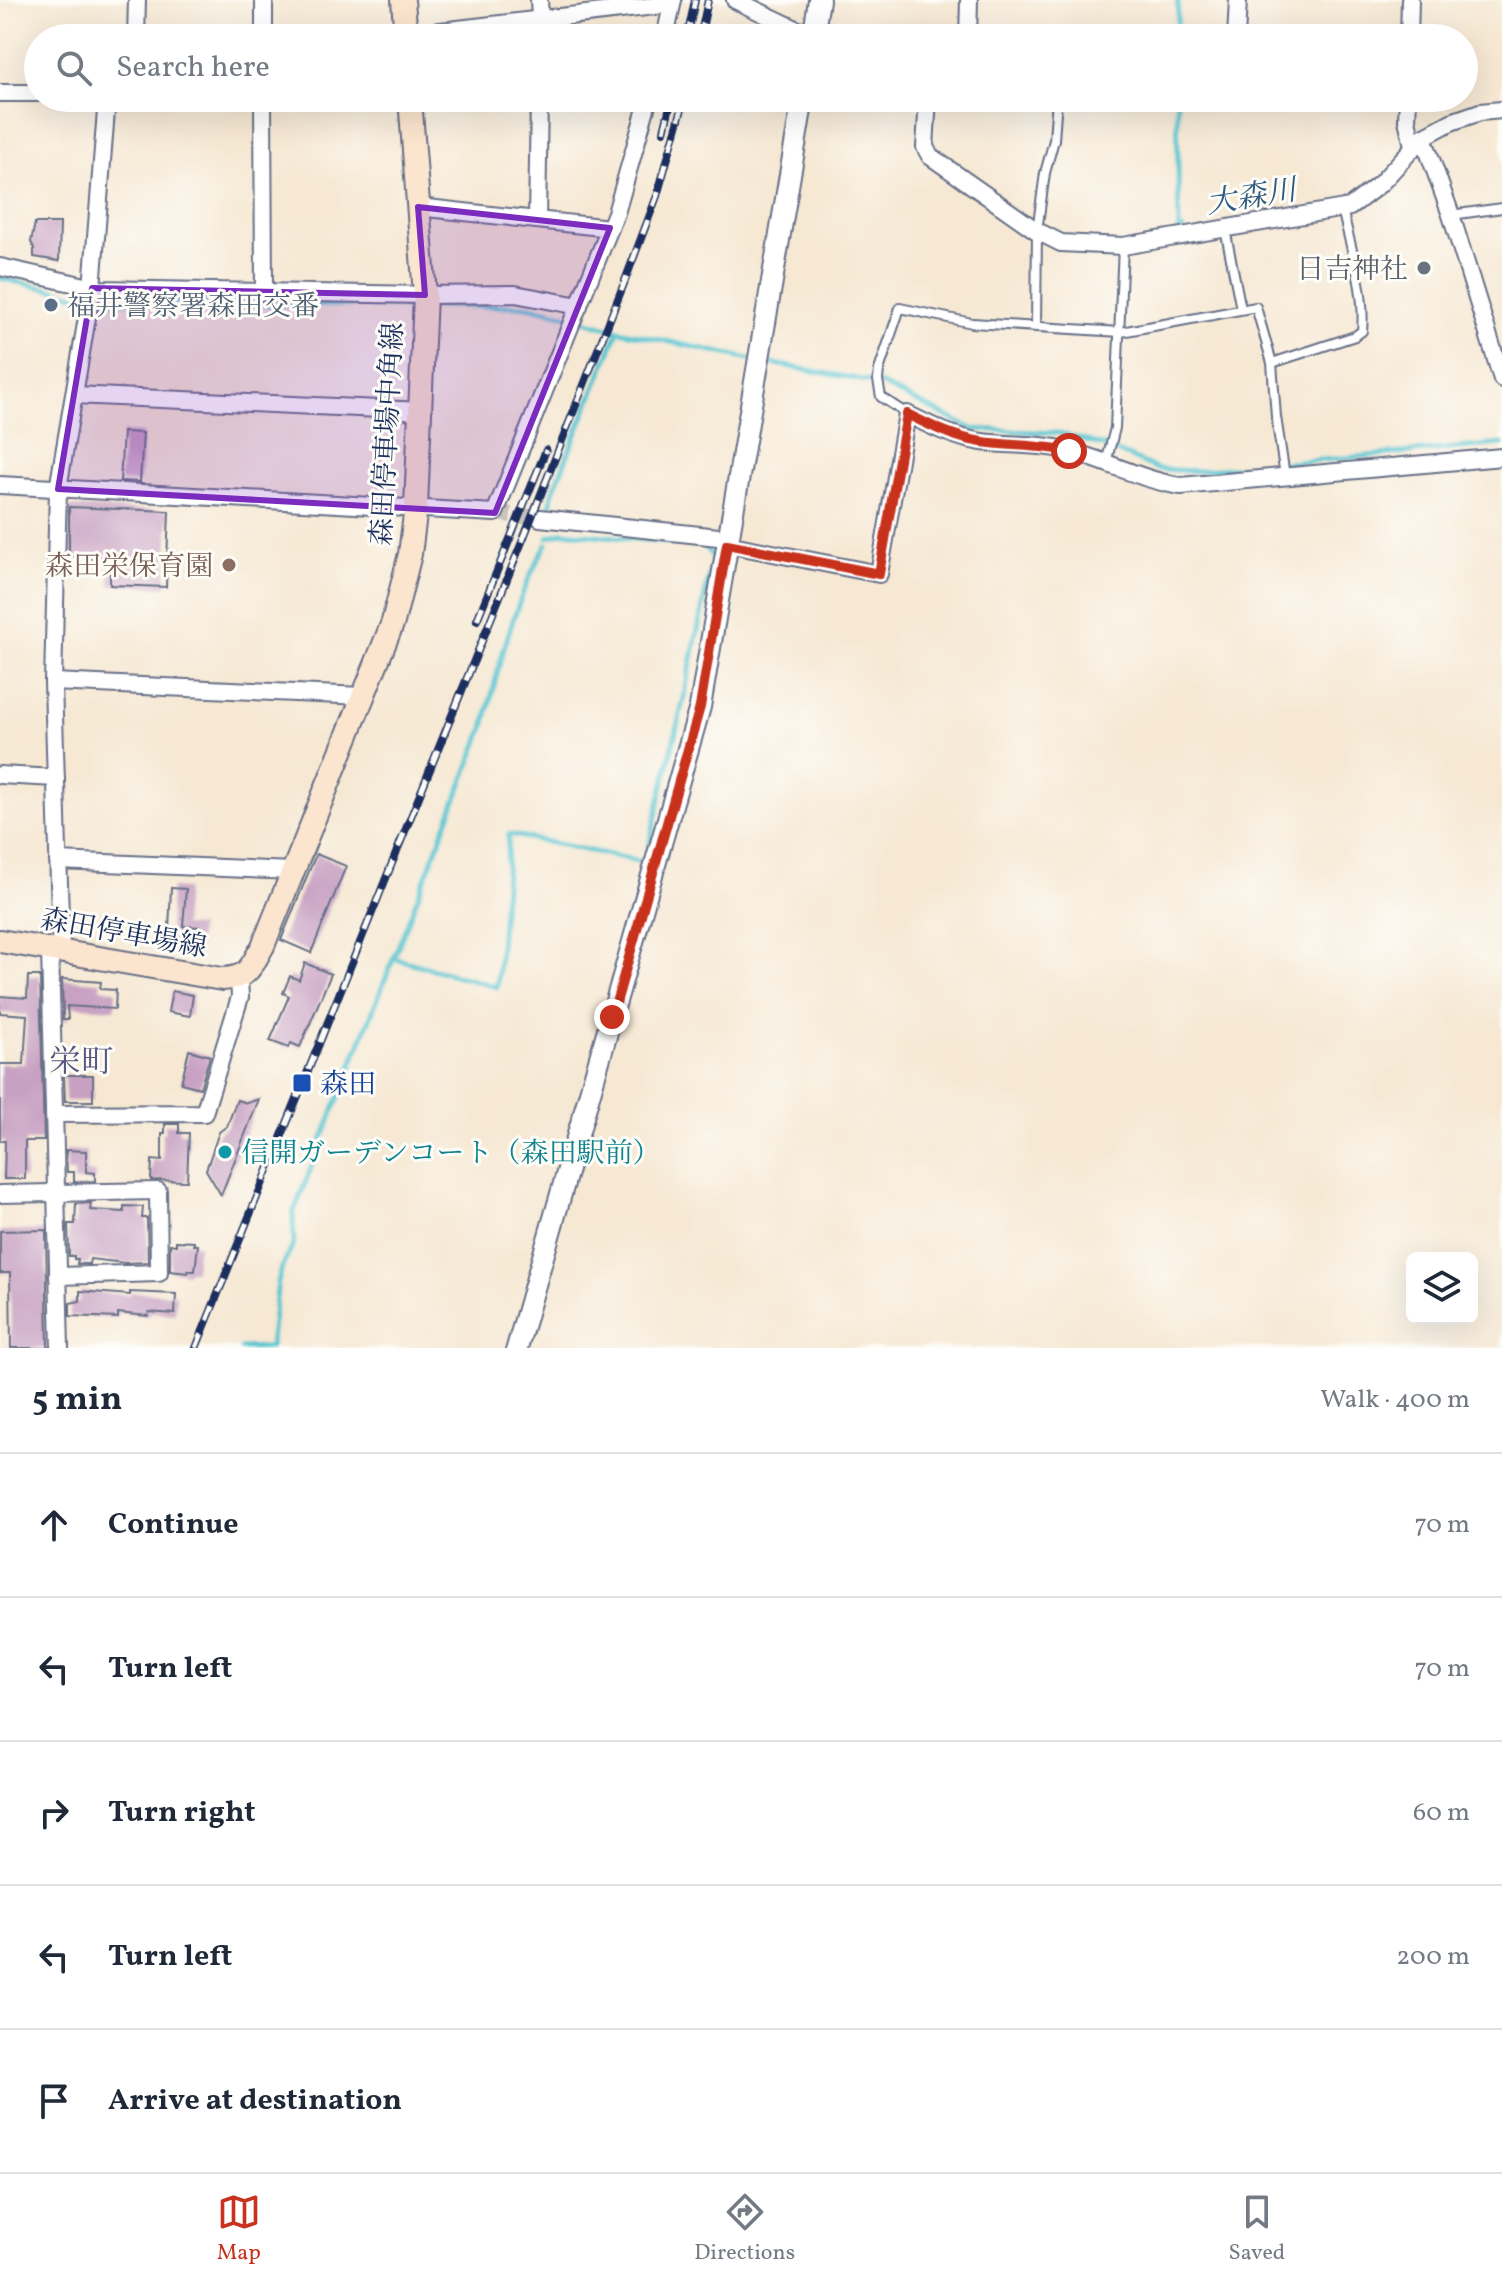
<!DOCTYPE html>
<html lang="en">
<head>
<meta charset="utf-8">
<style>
  :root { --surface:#fff; --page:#f2f2f3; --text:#1f2937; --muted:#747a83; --line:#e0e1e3; --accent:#c8321e }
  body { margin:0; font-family:Vollkorn,"Noto Serif JP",serif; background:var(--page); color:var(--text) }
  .controls { position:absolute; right:24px; bottom:24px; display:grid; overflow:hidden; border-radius:12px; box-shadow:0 8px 32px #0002 }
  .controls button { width:72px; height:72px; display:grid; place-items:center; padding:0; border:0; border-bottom:2px solid var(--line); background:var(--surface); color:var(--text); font:40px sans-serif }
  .stop { position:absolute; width:24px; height:24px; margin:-18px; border:6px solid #c8321e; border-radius:50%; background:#fff }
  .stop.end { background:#c8321e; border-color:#fff; box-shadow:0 2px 8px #0008 }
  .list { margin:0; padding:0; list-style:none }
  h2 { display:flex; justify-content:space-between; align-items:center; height:104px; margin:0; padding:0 32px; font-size:34px }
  h2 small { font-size:26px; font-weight:400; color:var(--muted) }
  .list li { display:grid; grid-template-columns:52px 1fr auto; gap:24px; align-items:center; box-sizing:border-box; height:144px; padding:0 32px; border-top:2px solid var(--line) }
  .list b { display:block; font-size:30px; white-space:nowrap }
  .list em { font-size:26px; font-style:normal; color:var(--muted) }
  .icon { flex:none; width:44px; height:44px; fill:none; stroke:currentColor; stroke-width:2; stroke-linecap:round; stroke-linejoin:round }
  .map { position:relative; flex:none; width:1502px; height:1348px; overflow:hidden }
  .search { position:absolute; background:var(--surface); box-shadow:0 8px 32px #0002; left:24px; right:24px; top:24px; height:88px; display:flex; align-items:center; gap:20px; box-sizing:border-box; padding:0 28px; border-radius:44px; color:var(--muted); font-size:30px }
  .sheet { height:824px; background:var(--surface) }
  nav { display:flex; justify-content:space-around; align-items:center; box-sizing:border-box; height:112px; border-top:2px solid var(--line); background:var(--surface); font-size:22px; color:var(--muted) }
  nav a { display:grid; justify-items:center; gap:4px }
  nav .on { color:var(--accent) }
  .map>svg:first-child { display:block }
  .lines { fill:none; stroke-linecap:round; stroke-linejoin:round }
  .stream { stroke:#58c4d0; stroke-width:5 }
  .building { fill:#c7a0c2 }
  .minor-tunnel { stroke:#cac3bc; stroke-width:16; stroke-dasharray:16 8; stroke-linecap:butt }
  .service-casing { stroke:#687087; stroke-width:12 }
  .minor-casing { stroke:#687087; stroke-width:20 }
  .tertiary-casing { stroke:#687087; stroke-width:24 }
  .secondary-casing { stroke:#687087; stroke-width:26 }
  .service { stroke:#fff; stroke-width:8 }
  .minor { stroke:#fff; stroke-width:16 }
  .tertiary { stroke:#fff; stroke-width:20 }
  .secondary { stroke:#fce5cf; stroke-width:22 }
  .rail-casing { stroke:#1b2f5e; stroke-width:8 }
  .rail { stroke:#fdfcf7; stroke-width:5; stroke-dasharray:15; stroke-linecap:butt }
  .route { stroke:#c8321e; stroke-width:10 }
  .marked { fill:#7b2cbf; fill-opacity:0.2; stroke:#7b2cbf; stroke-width:6; stroke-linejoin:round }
  .worship-dot { fill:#6b7280; stroke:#fdfcf7; stroke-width:3 }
  .service-dot { fill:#5c6f8a; stroke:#fdfcf7; stroke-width:3 }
  .education-dot { fill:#8d6e63; stroke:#fdfcf7; stroke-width:3 }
  .transit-dot { fill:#1a4fb4; stroke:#fdfcf7; stroke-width:3 }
  .culture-dot { fill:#0f9aa8; stroke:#fdfcf7; stroke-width:3 }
  .labels { text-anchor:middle; stroke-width:6; stroke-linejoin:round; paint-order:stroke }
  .worship-label { font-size:28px; fill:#5b616d; stroke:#fdfcf7; text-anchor:end }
  .service-label { font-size:28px; fill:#4e5e75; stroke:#fdfcf7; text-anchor:start }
  .street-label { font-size:28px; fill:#1b2f5e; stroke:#fdfcf7 }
  .education-label { font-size:28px; fill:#785e54; stroke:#fdfcf7; text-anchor:end }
  .transit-label { font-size:28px; fill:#164399; stroke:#fdfcf7; text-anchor:start }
  .culture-label { font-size:28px; fill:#0d838f; stroke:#fdfcf7; text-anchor:start }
  .water-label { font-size:30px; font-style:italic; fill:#2d5c80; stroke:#fdfcf7 }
  .quarter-label { font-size:32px; fill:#575781; stroke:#fdfcf7 }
</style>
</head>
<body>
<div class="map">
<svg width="1502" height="1348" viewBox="0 0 1502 1348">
  <rect width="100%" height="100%" fill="#fdfcf7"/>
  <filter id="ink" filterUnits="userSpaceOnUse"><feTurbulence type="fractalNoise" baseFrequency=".0125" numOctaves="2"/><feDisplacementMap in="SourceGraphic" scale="16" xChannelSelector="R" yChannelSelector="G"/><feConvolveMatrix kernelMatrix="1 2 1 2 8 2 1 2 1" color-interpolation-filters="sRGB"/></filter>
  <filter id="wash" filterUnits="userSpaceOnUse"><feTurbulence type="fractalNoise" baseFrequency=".006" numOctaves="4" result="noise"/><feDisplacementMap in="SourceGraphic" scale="32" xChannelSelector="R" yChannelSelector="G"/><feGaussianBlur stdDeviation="1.8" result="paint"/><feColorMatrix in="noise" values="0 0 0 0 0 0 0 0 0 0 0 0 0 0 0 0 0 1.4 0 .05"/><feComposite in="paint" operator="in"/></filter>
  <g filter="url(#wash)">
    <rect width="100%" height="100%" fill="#f6e8d3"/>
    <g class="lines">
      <!-- stream -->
      <g class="stream">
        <polyline points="1177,38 1178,0"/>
        <polyline points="1177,98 1179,230 1183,229"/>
        <polyline points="0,278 102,301 205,304 420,306"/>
        <polyline points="430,306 524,306 551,311 615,330 754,360"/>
        <polyline points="764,362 878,383 973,429 1059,433 1104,446 1158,469 1196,471 1502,444"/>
        <polyline points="550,509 552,494 618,331"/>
        <polyline points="394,958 497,987 509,834 643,862 646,858 683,702 713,557 704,546 564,532 548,537"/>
        <path d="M 241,1348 L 270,1347 L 278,1282 L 282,1267 L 294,1243 L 293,1214 L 484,728 C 497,670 516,594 547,544"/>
      </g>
    </g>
    <g id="blocks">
      <!-- building -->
      <g class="building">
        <polygon points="35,223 60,223 59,261 34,257 34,248 31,242"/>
        <polygon points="123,432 143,433 140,482 120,481"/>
        <polygon points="69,507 169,511 166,587 110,585 110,562 90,561 90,557 69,556"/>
        <polygon points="316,854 346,866 311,953 281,940"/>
        <polygon points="171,888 186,889 183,926 199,927 198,951 168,950"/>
        <polygon points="305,963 331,974 300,1047 291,1043 289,1048 270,1041 289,996 283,993 290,976 299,980"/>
        <polygon points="28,976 40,976 44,1141 25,1141 25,1179 4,1179 5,1141 0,1141 0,1064 24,1064 27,1015 0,1013 0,996 27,998"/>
        <polygon points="62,979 101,982 100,989 116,990 115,1009 67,1006 68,1020 63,1020"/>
        <polygon points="172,991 193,995 190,1016 168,1012"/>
        <polygon points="189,1050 210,1056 200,1088 181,1083"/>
        <polygon points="64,1075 93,1075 93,1101 65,1101"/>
        <polygon points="259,1099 221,1195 206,1170 219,1132 227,1126 237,1100 247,1103"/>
        <polygon points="165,1124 179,1124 179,1133 189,1133 187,1181 151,1180 152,1160 162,1161 162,1133 165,1133"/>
        <polygon points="66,1150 86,1151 86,1172 95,1173 95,1181 74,1182 74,1172 67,1172"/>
        <polygon points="91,1203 90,1210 124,1212 124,1206 143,1207 142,1218 147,1218 148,1262 125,1263 90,1259 89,1264 77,1264 78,1259 74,1259 74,1256 69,1256 68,1224 75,1224 76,1204"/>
        <polygon points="46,1230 48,1348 11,1348 10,1273 0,1273 0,1231"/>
        <polygon points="176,1241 194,1242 194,1245 198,1245 195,1271 188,1271 188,1273 170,1271 170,1244 176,1245"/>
        <polygon points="80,1291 130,1295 130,1292 176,1294 175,1314 149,1312 148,1316 118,1313 118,1318 70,1316 70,1303 80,1301"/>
      </g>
    </g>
  </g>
  <g filter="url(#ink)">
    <use href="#blocks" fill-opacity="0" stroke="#687087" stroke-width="2"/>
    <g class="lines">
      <!-- minor-tunnel -->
      <polyline class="minor-tunnel" points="495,513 540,518"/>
      <!-- service casing -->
      <g class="service-casing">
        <g id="service">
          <polyline points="1451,215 1502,208"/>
          <polyline points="1225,229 1241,309"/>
          <polyline points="1036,327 1037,231 1045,173 1054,140 1057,98"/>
          <path d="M 1272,363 L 1355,336 L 1362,331 C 1366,291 1350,247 1342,208"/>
          <polyline points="907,414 881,397 878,380 879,370 900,308 972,323 1121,332 1256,307 1272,363 1276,417 1285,476"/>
          <polyline points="1106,463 1115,428 1123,246"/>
        </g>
      </g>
      <!-- minor casing -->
      <g class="minor-casing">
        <g id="minor">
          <polyline points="539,0 541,38"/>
          <polyline points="735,0 813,37 924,38"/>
          <polyline points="406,35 672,4"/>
          <polyline points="136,38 137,0"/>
          <polyline points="264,38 264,0"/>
          <polyline points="665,38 673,0"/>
          <polyline points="968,38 969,0"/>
          <polyline points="1236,38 1238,0"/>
          <polyline points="1409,38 1410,0"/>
          <polyline points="0,93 38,93"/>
          <polyline points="263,98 264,292"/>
          <polyline points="928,98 925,147 930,156 1037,231 1061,243 1123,246 1350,207 1380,184 1423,137 1451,122 1480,112 1502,110"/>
          <polyline points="1408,98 1407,120 1413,146"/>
          <polyline points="1423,137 1451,215 1502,379"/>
          <polyline points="418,207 610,228"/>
          <polyline points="537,220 539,98"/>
          <polyline points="0,267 99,289 425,295 515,294 579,306"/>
          <polyline points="74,395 422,411"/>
          <polyline points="0,485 495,513 616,213 649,98"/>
          <polyline points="540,518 728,538"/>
          <path d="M 727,544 L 879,574 L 907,414 C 931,426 955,438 982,442 C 1011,446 1041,443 1069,451 C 1108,461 1141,480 1181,486 L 1502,457"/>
          <polyline points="53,682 363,696"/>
          <polyline points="0,775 56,778"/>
          <polyline points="58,861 293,871"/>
          <polyline points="50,950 60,1348"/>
          <polyline points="61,951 53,682 58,489 92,288 107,98"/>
          <polyline points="54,1114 204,1113 240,997 239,978"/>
          <polyline points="0,1194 158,1191 159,1273 58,1276"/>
        </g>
      </g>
      <!-- tertiary casing -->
      <g class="tertiary-casing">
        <g id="tertiary">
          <polyline points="813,38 819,0"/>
          <polyline points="517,1348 700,707 803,98"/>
        </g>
      </g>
      <!-- secondary casing -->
      <g class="secondary-casing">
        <g id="secondary">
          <polyline points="403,0 406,38"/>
          <path d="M 0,941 L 222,979 C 249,978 250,968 263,946 L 393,622 L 410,554 L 416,507 L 425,295 L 410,98"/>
        </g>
      </g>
      <!-- service -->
      <use href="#service" class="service"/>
      <!-- minor -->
      <use href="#minor" class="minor"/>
      <!-- tertiary -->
      <use href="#tertiary" class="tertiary"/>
      <!-- secondary -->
      <use href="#secondary" class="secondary"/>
      <!-- rail casing -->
      <g class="rail-casing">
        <g id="rail">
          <polyline points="687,38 695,0"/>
          <polyline points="700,38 708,0"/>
          <polyline points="664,131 672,98"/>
          <polyline points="477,620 546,450"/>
          <polyline points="196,1348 524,537 623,286 657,196 685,98"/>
        </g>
      </g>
      <!-- rail -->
      <use href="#rail" class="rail"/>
    </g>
  </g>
  <g class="lines" filter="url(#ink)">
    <!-- route -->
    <path class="route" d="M 612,1017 L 700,707 L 727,544 L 879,574 L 907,414 C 931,426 955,438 982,442 C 1011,446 1040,445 1069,451"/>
  </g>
  <!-- marked area -->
  <path class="marked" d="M 418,207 L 610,228 L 495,513 L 58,489 L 92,288 L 425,295 Z"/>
  <!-- markers -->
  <circle class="worship-dot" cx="1424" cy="268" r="8"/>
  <circle class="service-dot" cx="51" cy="305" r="8"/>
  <circle class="education-dot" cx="229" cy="565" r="8"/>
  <rect class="transit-dot" x="292" y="1073" width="20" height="20" rx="4"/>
  <circle class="culture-dot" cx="225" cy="1152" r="8"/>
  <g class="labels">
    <!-- worship labels -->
    <g class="worship-label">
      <text x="1408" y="278">日吉神社</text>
    </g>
    <!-- service labels -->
    <g class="service-label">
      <text x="67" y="315">福井警察署森田交番</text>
    </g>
    <!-- street labels -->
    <g class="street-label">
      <text transform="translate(386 434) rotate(-87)" y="10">森田停車場中角線</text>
      <text transform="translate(124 932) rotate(10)" y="10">森田停車場線</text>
    </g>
    <!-- education labels -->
    <g class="education-label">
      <text x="213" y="575">森田栄保育園</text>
    </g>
    <!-- transit labels -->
    <g class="transit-label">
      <text x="320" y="1093">森田</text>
    </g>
    <!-- culture labels -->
    <g class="culture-label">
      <text x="241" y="1162">信開ガーデンコート（森田駅前）</text>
    </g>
    <!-- water labels -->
    <g class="water-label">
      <text transform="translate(1251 196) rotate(-9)" y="10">大森川</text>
    </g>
    <!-- quarter labels -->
    <g class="quarter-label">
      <text x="81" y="1072">栄町</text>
    </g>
  </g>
</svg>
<div class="controls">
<button><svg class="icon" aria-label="layers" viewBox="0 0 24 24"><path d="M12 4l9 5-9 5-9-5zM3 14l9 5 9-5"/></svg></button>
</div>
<div class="stop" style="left:1069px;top:451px"></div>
<div class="stop end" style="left:612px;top:1017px"></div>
<div class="search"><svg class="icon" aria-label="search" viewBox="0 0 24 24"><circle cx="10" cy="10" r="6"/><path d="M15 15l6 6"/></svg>Search here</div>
</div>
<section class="sheet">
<h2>5 min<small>Walk · 400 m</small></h2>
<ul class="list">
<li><svg class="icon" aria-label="ahead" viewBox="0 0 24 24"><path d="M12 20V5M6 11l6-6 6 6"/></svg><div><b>Continue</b></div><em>70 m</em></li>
<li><svg class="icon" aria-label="left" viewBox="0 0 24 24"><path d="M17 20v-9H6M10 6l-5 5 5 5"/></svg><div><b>Turn left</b></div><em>70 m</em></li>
<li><svg class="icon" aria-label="right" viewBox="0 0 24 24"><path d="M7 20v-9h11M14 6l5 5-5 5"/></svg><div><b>Turn right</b></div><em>60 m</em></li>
<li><svg class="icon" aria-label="left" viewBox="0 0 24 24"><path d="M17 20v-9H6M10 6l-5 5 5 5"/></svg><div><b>Turn left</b></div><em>200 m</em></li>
<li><svg class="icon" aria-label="arrive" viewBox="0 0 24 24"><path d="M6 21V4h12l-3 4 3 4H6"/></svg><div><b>Arrive at destination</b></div></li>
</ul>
</section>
<nav>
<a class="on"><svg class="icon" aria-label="map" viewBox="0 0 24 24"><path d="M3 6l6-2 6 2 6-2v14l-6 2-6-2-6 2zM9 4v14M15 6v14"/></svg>Map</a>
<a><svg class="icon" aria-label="directions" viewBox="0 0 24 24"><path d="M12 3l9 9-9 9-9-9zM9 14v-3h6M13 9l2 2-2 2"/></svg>Directions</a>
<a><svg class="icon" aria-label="saved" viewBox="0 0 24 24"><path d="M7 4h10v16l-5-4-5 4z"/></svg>Saved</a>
</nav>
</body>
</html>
